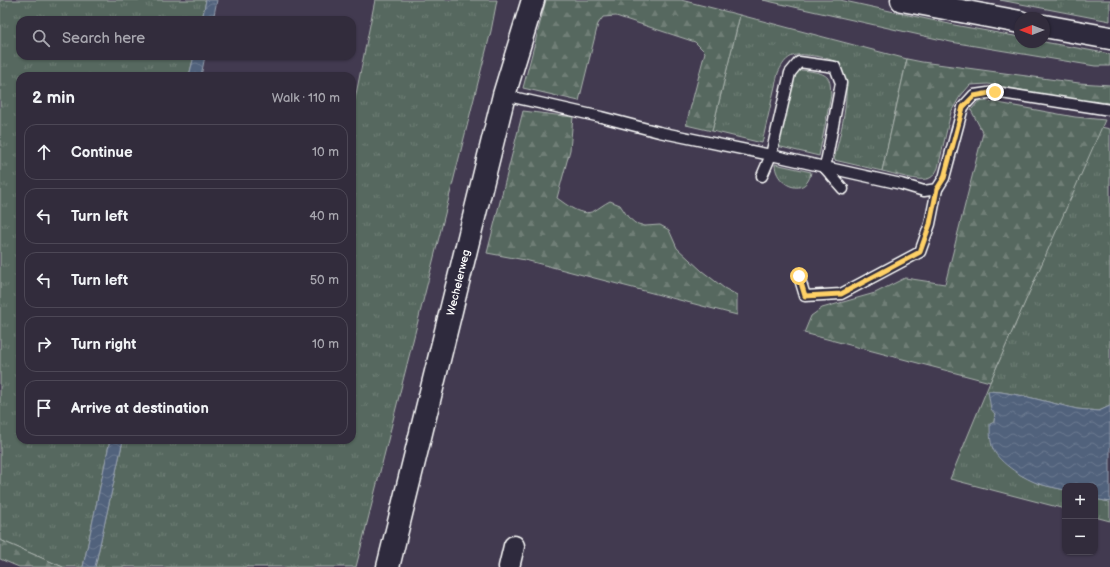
<!DOCTYPE html>
<html lang="en">
<head>
<meta charset="utf-8">
<style>
  :root { --surface:#322c3c; --page:#3d3847; --text:#f1f3f6; --muted:#a8a7af; --line:#4d4856 }
  body { margin:0; font-family:"Balsamiq Sans",sans-serif; background:var(--page); color:var(--text) }
  .controls { position:absolute; right:12px; bottom:12px; display:grid; overflow:hidden; border-radius:8px; box-shadow:0 1px 3px #0004 }
  .controls button { width:36px; height:36px; display:grid; place-items:center; padding:0; border:0; border-bottom:1px solid var(--line); background:var(--surface); color:var(--text); font:20px sans-serif }
  .compass { position:absolute; left:1014px; top:12px; width:36px; height:36px; border-radius:50%; background:var(--surface); box-shadow:0 1px 3px #0004; rotate:270deg }
  .stop { position:absolute; width:12px; height:12px; margin:-9px; border:3px solid #ffd166; border-radius:50%; background:#fff }
  .stop.end { background:#ffd166; border-color:#fff; box-shadow:0 1px 4px #0008 }
  .list { margin:0; padding:0; list-style:none }
  h2 { display:flex; justify-content:space-between; align-items:center; height:52px; margin:0; padding:0 16px; font-size:17px }
  h2 small { font-size:13px; font-weight:400; color:var(--muted) }
  .list li { display:grid; grid-template-columns:26px 1fr auto; gap:12px; align-items:center; box-sizing:border-box; height:56px; margin:0 8px 8px; padding:0 8px; border:1px solid var(--line); border-radius:12px }
  .list b { display:block; font-size:15px; white-space:nowrap }
  .list em { font-size:13px; font-style:normal; color:var(--muted) }
  .icon { flex:none; width:22px; height:22px; fill:none; stroke:currentColor; stroke-width:2; stroke-linecap:round; stroke-linejoin:round }
  .map { position:relative; flex:none; width:1110px; height:567px; overflow:hidden }
  .search { position:absolute; background:var(--surface); box-shadow:0 1px 3px #0004; left:16px; top:16px; width:340px; height:44px; display:flex; align-items:center; gap:10px; box-sizing:border-box; padding:0 14px; border-radius:12px; color:var(--muted); font-size:15px }
  .panel { position:absolute; background:var(--surface); box-shadow:0 1px 3px #0004; left:16px; top:72px; width:340px; height:372px; border-radius:12px }
  .map>svg:first-child { display:block }
  .grass { fill:url(#grass-tufts); stroke:#abb4af }
  .forest { fill:url(#forest-firs); stroke:#abb4af }
  .water { fill:url(#water-waves); stroke:#97a1b0 }
  .lines { fill:none; stroke-linecap:round; stroke-linejoin:round }
  .lane-casing { stroke:#fff; stroke-width:13 }
  .street-casing { stroke:#fff; stroke-width:23 }
  .secondary-casing { stroke:#fff; stroke-width:25 }
  .lane { stroke:#2f2a3d; stroke-width:10 }
  .street { stroke:#2f2a3d; stroke-width:20 }
  .secondary { stroke:#2f2a3d; stroke-width:22 }
  .route { stroke:#ffd166; stroke-width:5 }
  .labels { text-anchor:middle; stroke-width:3.5; stroke-linejoin:round; paint-order:stroke }
  .street-label { font-size:11px; fill:#fff; stroke:#2f2a3d }
</style>
</head>
<body>
<div class="map">
<svg width="1110" height="567" viewBox="0 0 1110 567">
  <defs>
    <pattern id="grass-tufts" width="24" height="20" patternUnits="userSpaceOnUse"><rect width="24" height="20" fill="#57685f"/><path d="M3 7l-1-3M5 7V3M7 7l1-3M15 17l-1-3M17 17v-4M19 17l1-3" fill="none" stroke="#707f77"/></pattern>
    <pattern id="forest-firs" width="22" height="20" patternUnits="userSpaceOnUse"><rect width="22" height="20" fill="#57685f"/><path d="M5 1l3.5 6h-7zM16 11l3.5 6h-7z" fill="#707f77"/></pattern>
    <pattern id="water-waves" width="16" height="10" patternUnits="userSpaceOnUse"><rect width="16" height="10" fill="#51627c"/><path d="M0 5q4-4 8 0t8 0" fill="none" stroke="#6b7a90"/></pattern>
  </defs>
  <rect width="100%" height="100%" fill="#423a50"/>
  <filter id="ink" filterUnits="userSpaceOnUse"><feTurbulence type="fractalNoise" baseFrequency=".025" numOctaves="2"/><feDisplacementMap in="SourceGraphic" scale="8" xChannelSelector="R" yChannelSelector="G"/><feConvolveMatrix kernelMatrix="1 2 1 2 8 2 1 2 1" color-interpolation-filters="sRGB"/></filter>
  <g filter="url(#ink)">
    <!-- grass -->
    <g class="grass">
      <polygon points="0,0 206,0 202,20 20,20 20,56 194,56 189,76 20,76 20,440 110,440 83,567 63,567 0,540"/>
      <polygon points="375,0 497,0 491,31 356,567 95,567 123,440 352,440 352,114"/>
      <polygon points="763,0 840,0 954,25 1020,37 1020,42 1044,42 1110,54 1110,66 1095,66 951,42"/>
      <polygon points="1000,0 1110,0 1110,21"/>
      <path d="M 740,15 L 907,59 L 882,171 L 834,160 C 839,137 858,77 835,62 C 827,57 815,56 806,55 C 790,53 784,60 778,73 L 762,143 L 712,131 Z"/>
      <path d="M 799,70 C 804,70 810,71 815,72 C 831,75 830,81 831,95 L 819,156 L 777,146 L 793,78 L 796,73 Z"/>
      <polygon points="1101,127 1110,129 1110,406 1099,411 1077,409 1024,396 1001,392 988,391 995,414 994,422 1019,474 1039,484 1065,490 1065,509 950,479 990,382"/>
      <path d="M 775,164 L 811,172 C 807,199 775,186 775,164 Z"/>
      <polygon points="1095,499 1110,502 1110,521 1095,517"/>
    </g>
    <!-- forest -->
    <g class="forest">
      <polygon points="546,0 681,0 740,15 712,131 686,125 705,52 695,42 616,16 603,17 598,24 579,101 523,88"/>
      <path d="M 907,59 L 922,62 L 1079,83 L 1110,85 L 1110,103 L 1077,100 L 988,84 L 970,85 L 959,98 L 951,112 L 938,168 C 936,172 934,176 930,178 C 920,183 893,173 882,171 Z"/>
      <polygon points="987,101 1075,117 1105,120 990,382 804,333 811,316 822,308 875,293 905,278 945,284 983,133 971,110 978,102"/>
      <path d="M 523,111 L 573,117 L 570,150 L 557,198 C 567,205 581,217 594,211 C 599,208 604,204 610,201 L 620,205 L 628,217 L 635,223 L 645,226 L 660,225 L 669,230 L 677,248 L 702,271 L 724,288 L 737,295 L 737,315 L 525,260 L 487,253 Z"/>
      <polygon points="0,540 63,567 19,567 0,559"/>
    </g>
    <!-- water -->
    <g class="water">
      <polygon points="206,0 217,0 213,20 202,20"/>
      <polygon points="194,56 205,56 201,76 189,76"/>
      <path d="M 988,391 L 1001,392 L 1024,396 L 1077,409 L 1099,411 L 1110,406 L 1110,502 L 1095,499 L 1095,486 L 1065,486 L 1065,490 C 1057,488 1048,487 1040,484 C 1026,480 999,463 993,449 C 990,441 990,432 990,424 L 994,422 L 995,414 L 991,409 Z"/>
      <polygon points="110,440 123,440 95,567 83,567"/>
    </g>
    <g class="lines">
      <!-- lane casing -->
      <g class="lane-casing">
        <g id="lane">
          <polyline points="504,95 601,117 659,132 771,155 901,184 924,191 937,189 944,178 963,107 974,95 995,92 1110,110"/>
          <polyline points="825,168 843,189"/>
          <polyline points="762,176 771,155 790,73 799,62 835,67 841,83 825,168"/>
          <polyline points="799,276 805,296 841,294 920,252 930,224 937,189"/>
        </g>
      </g>
      <!-- street casing -->
      <g class="street-casing">
        <polyline id="street" points="509,567 514,546"/>
      </g>
      <!-- secondary casing -->
      <g class="secondary-casing">
        <g id="secondary">
          <polyline points="902,0 1020,22"/>
          <polyline points="1044,26 1110,38"/>
          <path id="s1" d="M 388,567 L 504,95 L 533,0"/>
        </g>
      </g>
      <!-- lane -->
      <use href="#lane" class="lane"/>
      <!-- street -->
      <use href="#street" class="street"/>
      <!-- secondary -->
      <use href="#secondary" class="secondary"/>
    </g>
  </g>
  <g class="lines" filter="url(#ink)">
    <!-- route -->
    <polyline class="route" points="799,276 805,296 841,294 920,252 930,224 937,189 944,178 963,107 974,96 995,92"/>
  </g>
  <g class="labels">
    <!-- street labels -->
    <g class="street-label">
      <text dy="4" stroke="none"><textPath href="#s1" startOffset="293">Wechelerweg</textPath></text>
    </g>
  </g>
</svg>
<div class="controls">
<button>+</button>
<button>−</button>
</div>
<svg class="compass" viewBox="-18 -18 36 36"><path d="M0-13l5 13h-10z" fill="#e53935"/><path d="M0 13l5-13h-10z" fill="#a8a7af"/></svg>
<div class="stop" style="left:799px;top:276px"></div>
<div class="stop end" style="left:995px;top:92px"></div>
<div class="search"><svg class="icon" aria-label="search" viewBox="0 0 24 24"><circle cx="10" cy="10" r="6"/><path d="M15 15l6 6"/></svg>Search here</div>
<section class="panel">
<h2>2 min<small>Walk · 110 m</small></h2>
<ul class="list">
<li><svg class="icon" aria-label="ahead" viewBox="0 0 24 24"><path d="M12 20V5M6 11l6-6 6 6"/></svg><div><b>Continue</b></div><em>10 m</em></li>
<li><svg class="icon" aria-label="left" viewBox="0 0 24 24"><path d="M17 20v-9H6M10 6l-5 5 5 5"/></svg><div><b>Turn left</b></div><em>40 m</em></li>
<li><svg class="icon" aria-label="left" viewBox="0 0 24 24"><path d="M17 20v-9H6M10 6l-5 5 5 5"/></svg><div><b>Turn left</b></div><em>50 m</em></li>
<li><svg class="icon" aria-label="right" viewBox="0 0 24 24"><path d="M7 20v-9h11M14 6l5 5-5 5"/></svg><div><b>Turn right</b></div><em>10 m</em></li>
<li><svg class="icon" aria-label="arrive" viewBox="0 0 24 24"><path d="M6 21V4h12l-3 4 3 4H6"/></svg><div><b>Arrive at destination</b></div></li>
</ul>
</section>
</div>
</body>
</html>
